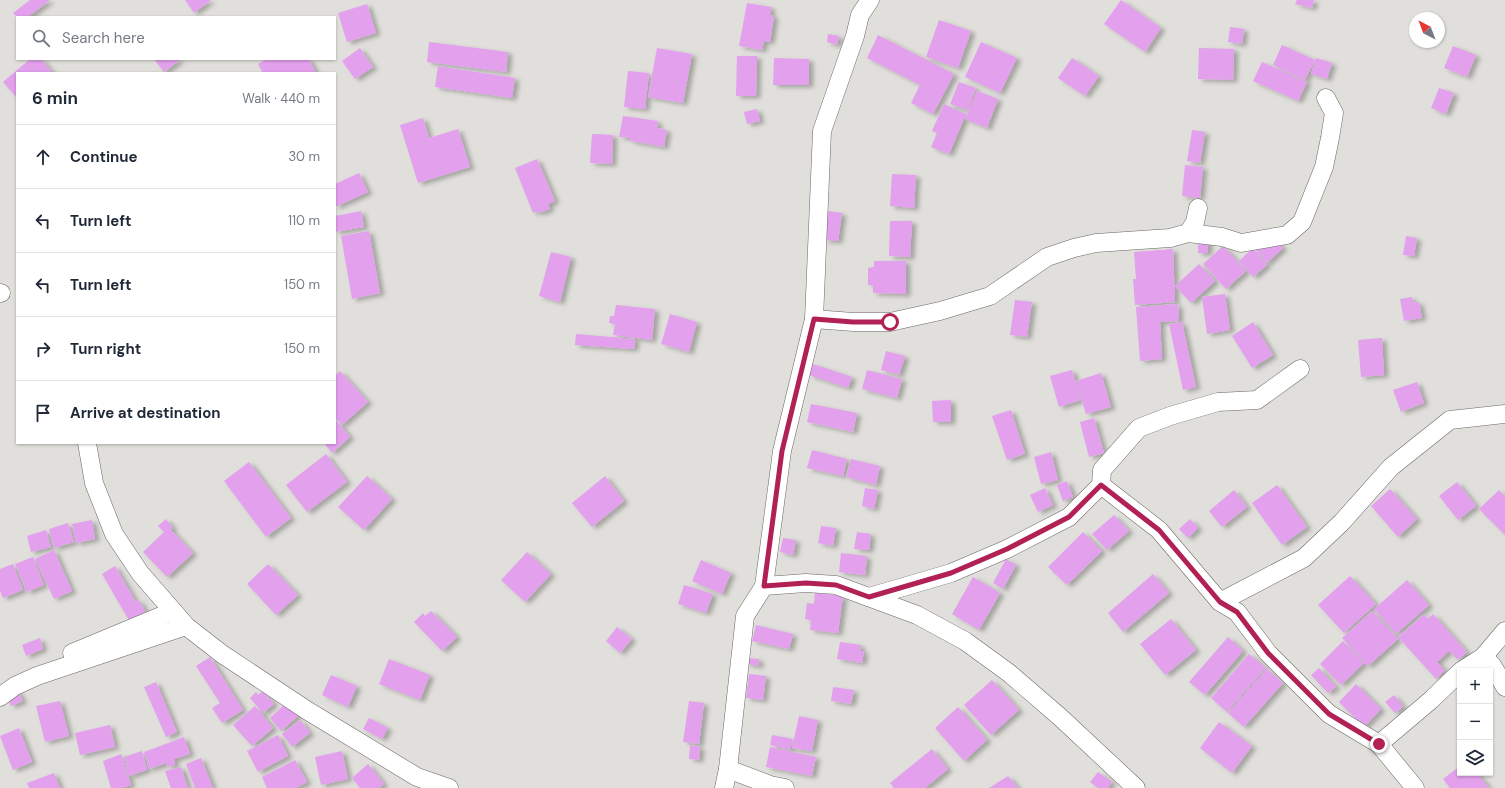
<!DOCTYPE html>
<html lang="en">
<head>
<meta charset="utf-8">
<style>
  :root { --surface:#fff; --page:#f2f2f3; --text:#1f2937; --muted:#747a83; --line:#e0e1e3 }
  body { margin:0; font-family:"DM Sans",sans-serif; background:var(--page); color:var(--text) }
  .controls { position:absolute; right:12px; bottom:12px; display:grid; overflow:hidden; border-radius:0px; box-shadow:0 1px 3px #0004 }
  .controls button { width:36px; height:36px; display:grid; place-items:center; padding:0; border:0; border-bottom:1px solid var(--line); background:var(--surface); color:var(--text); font:20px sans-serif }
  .compass { position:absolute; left:1409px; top:12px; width:36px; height:36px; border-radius:50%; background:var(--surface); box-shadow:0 1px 3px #0004; rotate:318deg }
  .stop { position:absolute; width:12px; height:12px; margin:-9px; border:3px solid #b12155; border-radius:50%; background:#fff }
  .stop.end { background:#b12155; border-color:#fff; box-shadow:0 1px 4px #0008 }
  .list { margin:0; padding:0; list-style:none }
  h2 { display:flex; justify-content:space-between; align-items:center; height:52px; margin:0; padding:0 16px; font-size:17px }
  h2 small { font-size:13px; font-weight:400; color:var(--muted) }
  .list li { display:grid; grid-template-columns:26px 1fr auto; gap:12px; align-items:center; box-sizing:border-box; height:64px; padding:0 16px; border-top:1px solid var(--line) }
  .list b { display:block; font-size:15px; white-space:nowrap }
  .list em { font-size:13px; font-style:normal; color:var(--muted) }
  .icon { flex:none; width:22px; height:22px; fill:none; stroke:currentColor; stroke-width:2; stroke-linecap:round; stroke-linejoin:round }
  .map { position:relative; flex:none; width:1505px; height:788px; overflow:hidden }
  .search { position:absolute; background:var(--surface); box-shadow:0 1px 3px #0004; left:16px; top:16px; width:320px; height:44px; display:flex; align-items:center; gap:10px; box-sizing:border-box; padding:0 14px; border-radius:0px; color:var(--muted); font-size:15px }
  .panel { position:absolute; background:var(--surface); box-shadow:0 1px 3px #0004; left:16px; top:72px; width:320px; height:372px; border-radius:0px }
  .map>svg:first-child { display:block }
  .building { fill:#e2a0ed; filter:url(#shadow) }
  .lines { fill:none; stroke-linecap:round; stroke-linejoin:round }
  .minor-casing { stroke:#696865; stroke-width:19 }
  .minor { stroke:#fff; stroke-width:18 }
  .route { stroke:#b12155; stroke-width:5 }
</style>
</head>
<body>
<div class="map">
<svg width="1505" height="788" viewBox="0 0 1505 788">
  <defs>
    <filter id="shadow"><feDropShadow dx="4.5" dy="2.5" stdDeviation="2" flood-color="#0004"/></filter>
  </defs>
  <rect width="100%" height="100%" fill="#e0dfdb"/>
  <!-- building -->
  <g class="building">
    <polygon points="30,0 50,0 28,17 17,17 13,13"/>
    <polygon points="185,0 211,0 194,13"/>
    <polygon points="1121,0 1161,28 1145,52 1104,24"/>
    <polygon points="1297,0 1314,0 1312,8 1295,4"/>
    <polygon points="747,3 771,7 770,15 774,16 770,42 764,41 762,50 739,46"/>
    <polygon points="367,4 376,33 347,42 338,13"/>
    <polygon points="939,20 971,31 958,68 926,57"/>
    <polygon points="1230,27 1244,29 1242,44 1228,42"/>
    <polygon points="828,34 839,36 837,45 827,42"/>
    <polygon points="878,35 954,74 933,114 911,103 920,85 867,58"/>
    <polygon points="429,42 508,52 506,72 427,62"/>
    <polygon points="981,42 1017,58 1000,93 965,77"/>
    <polygon points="1282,45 1315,60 1305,80 1273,65"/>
    <polygon points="1453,46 1476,55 1467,77 1444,68"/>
    <polygon points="360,48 373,67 355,79 342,61"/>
    <polygon points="657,48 692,54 683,103 648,97"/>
    <polygon points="1199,48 1234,49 1233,80 1198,79"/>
    <polygon points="737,56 757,56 756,96 736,96"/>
    <polygon points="774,58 809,59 809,85 773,85"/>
    <polygon points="1072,58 1099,76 1085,96 1058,78"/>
    <polygon points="1316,58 1332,63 1327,79 1311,74"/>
    <polygon points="30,59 41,59 53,73 17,73 17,98 3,82"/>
    <polygon points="154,59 181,59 164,72"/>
    <polygon points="267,59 309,59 316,73 263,73 258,64"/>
    <polygon points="1262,62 1307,82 1298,101 1253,81"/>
    <polygon points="438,66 515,78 512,98 435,87"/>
    <polygon points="628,71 649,73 645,109 624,107"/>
    <polygon points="959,82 976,88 968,110 950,104"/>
    <polygon points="1439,88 1454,93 1446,114 1431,108"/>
    <polygon points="977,91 998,99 987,128 965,119"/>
    <polygon points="944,104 966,114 949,154 931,147 937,133 932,131"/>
    <polygon points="757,109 760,121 747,124 744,112"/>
    <polygon points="623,116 658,121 657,128 667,130 664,147 630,141 630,138 619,137"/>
    <polygon points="423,118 429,138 458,129 470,167 418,183 400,125"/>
    <polygon points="1192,130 1205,132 1200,163 1187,161"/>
    <polygon points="592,134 613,135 612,164 590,163"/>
    <polygon points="537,159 555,201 548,204 550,209 539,213 538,211 533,213 515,168"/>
    <polygon points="1185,165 1203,167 1200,198 1182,196"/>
    <polygon points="359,173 368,192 335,207 335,184"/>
    <polygon points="892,174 916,175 914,208 890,206"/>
    <polygon points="361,211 364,227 335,232 335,216"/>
    <polygon points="828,211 842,213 838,241 824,240"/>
    <polygon points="890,221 912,221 910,257 889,256"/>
    <polygon points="369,231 380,293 352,299 341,236"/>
    <polygon points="1271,235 1283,248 1267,263 1255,249"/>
    <polygon points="1406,236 1417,238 1414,256 1403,255"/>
    <rect x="1198" y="239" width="10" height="14"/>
    <polygon points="1223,246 1246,271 1226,289 1203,264"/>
    <polygon points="1253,248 1267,265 1253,277 1239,261"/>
    <polygon points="1173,249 1175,302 1135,305 1133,279 1136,279 1134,252"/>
    <polygon points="551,252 571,257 560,302 539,296"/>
    <polygon points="874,261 906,261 906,294 873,293 873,285 868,285 868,268 874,267"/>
    <polygon points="1199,264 1215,281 1191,303 1175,286"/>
    <polygon points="1225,294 1230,330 1207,334 1202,297"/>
    <polygon points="1412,297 1413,303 1419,302 1422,318 1404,321 1400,299"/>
    <polygon points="1015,300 1032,302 1027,337 1010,335"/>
    <polygon points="1178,304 1179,321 1160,322 1162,359 1140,361 1136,307"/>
    <polygon points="616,305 655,309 652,340 613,335 615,324 609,323 610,316 614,316"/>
    <polygon points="670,314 697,322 689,352 661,344"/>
    <polygon points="1182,322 1196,387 1183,390 1169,324"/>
    <polygon points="1253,322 1273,355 1252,368 1232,336"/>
    <polygon points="576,334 635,339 634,349 575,345"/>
    <polygon points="1382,338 1384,375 1361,377 1358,340"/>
    <polygon points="886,351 905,356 899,375 881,370"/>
    <polygon points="813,364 852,377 848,388 809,375"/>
    <polygon points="867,370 902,379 897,398 862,389"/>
    <polygon points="1072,370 1081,400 1059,407 1050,376"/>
    <polygon points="340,371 368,402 342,425 335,418 335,376"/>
    <polygon points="1101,373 1111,407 1086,414 1076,381"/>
    <polygon points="1417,382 1424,403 1401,412 1393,390"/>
    <polygon points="951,400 951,422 933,422 932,401"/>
    <polygon points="811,404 857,413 853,432 807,422"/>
    <polygon points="1011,410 1025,454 1007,460 992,416"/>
    <polygon points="1094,418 1104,453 1089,457 1080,422"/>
    <polygon points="335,419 350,437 332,453 324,443 335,443"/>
    <polygon points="812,450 847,459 843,476 807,468"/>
    <polygon points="1051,452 1058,480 1041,484 1034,457"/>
    <polygon points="326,454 347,482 307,512 286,485"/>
    <polygon points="851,459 880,466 876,485 846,477"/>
    <polygon points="249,462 291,518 266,537 224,481"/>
    <polygon points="367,476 392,499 364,530 338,507"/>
    <polygon points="605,476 624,501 592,527 572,503"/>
    <polygon points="1067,481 1073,497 1063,501 1057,485"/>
    <polygon points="1457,482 1476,506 1458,520 1439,496"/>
    <polygon points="1277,485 1307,527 1282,545 1252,503"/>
    <polygon points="865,488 878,490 874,509 862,506"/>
    <polygon points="1045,488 1053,505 1038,512 1030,495"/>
    <polygon points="1390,489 1417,519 1398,537 1371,506"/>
    <polygon points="1234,490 1247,507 1222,527 1209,511"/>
    <polygon points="1499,490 1505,497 1505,535 1479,509"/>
    <polygon points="1114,515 1129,531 1107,550 1092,534"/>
    <polygon points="166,519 173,528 171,530 193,553 167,577 143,552 164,532 158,526"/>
    <polygon points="1190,519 1198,528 1188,538 1179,529"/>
    <polygon points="92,520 95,539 76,543 72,524"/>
    <polygon points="68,523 74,542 54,548 49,529"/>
    <polygon points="821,526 836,528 833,546 818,543"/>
    <polygon points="46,530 51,547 31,552 27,536"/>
    <polygon points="857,532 871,534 869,550 854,549"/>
    <polygon points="1083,532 1102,551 1067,585 1048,567"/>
    <polygon points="783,538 796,540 793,555 780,552"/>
    <polygon points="54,550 72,591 54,599 35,559"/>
    <polygon points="527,552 551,574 525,602 501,580"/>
    <polygon points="841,553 867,556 865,575 839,572"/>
    <polygon points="33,557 44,585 27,592 15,564"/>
    <polygon points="1006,559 1016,565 1003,589 993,583"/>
    <polygon points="701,560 731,573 722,594 692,581"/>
    <polygon points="13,564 23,590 3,598 0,591 0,569"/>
    <polygon points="268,564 298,595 276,615 247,584"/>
    <polygon points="115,566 136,602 139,600 147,615 131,624 102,574"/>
    <polygon points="1153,574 1169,593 1123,632 1108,613"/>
    <polygon points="1350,576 1376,604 1344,633 1318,605"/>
    <polygon points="973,577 1000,593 979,630 952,614"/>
    <polygon points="1407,580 1429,605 1396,634 1374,609"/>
    <polygon points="684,585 713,594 706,613 678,604"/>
    <polygon points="815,593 843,596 838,633 810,630 811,620 805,619 807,603 814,604"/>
    <polygon points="431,611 457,637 442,651 414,622 423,613 425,616"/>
    <polygon points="1372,611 1398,639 1368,666 1342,638"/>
    <polygon points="1424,614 1428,619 1433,614 1467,652 1458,660 1449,651 1437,662 1445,670 1436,679 1398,637"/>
    <polygon points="1171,619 1196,650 1165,675 1140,644"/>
    <polygon points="756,625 793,634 789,649 752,641"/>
    <polygon points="617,627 632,639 620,653 606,641"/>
    <polygon points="1228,637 1243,651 1205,695 1189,682"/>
    <polygon points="40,638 43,649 26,656 22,645"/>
    <polygon points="1343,641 1364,663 1341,685 1320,664"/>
    <polygon points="840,642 861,645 860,651 864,651 862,663 837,659"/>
    <polygon points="1249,654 1266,668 1227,712 1211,698"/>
    <polygon points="210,657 243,710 222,723 212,708 220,703 196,666"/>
    <polygon points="747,658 759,659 759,666 746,664"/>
    <polygon points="389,659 430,675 420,700 379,684"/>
    <polygon points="1319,668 1336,687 1328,693 1311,675"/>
    <polygon points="1267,669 1283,683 1244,727 1228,713"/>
    <polygon points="749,674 766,676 763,700 746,698"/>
    <polygon points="331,675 357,686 348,707 322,695"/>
    <polygon points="992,680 1019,710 991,735 964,705"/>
    <polygon points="156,682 177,732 166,737 144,687"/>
    <polygon points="1356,684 1381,709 1364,727 1339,702"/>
    <polygon points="833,687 854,690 851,704 831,701"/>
    <polygon points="17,690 23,701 11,706 6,695"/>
    <polygon points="263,691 274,704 263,713 250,698 256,692 258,695"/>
    <polygon points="1394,695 1403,706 1395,713 1385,702"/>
    <polygon points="60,701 69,736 45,742 36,706"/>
    <polygon points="689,701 704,703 699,744 683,742"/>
    <polygon points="286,703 298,716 281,731 270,718"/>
    <polygon points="255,706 273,728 252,746 233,725"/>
    <polygon points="958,707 987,740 964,761 935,728"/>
    <polygon points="799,716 818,720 812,751 792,748"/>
    <polygon points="369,718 388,728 382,739 363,729"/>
    <polygon points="300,720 310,733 292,747 282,734"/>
    <polygon points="1219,722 1252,746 1232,773 1200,748"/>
    <polygon points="110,725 115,747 80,755 75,733"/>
    <polygon points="19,728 32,762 13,770 0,736"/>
    <polygon points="278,735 288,756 258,772 247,751"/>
    <polygon points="772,735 793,739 790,750 770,745"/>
    <polygon points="184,737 190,754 174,759 175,765 168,767 167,763 149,769 144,752"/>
    <polygon points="690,745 700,747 699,760 689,759"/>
    <polygon points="770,747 816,757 812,776 766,767"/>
    <polygon points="932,749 948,769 925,788 894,788 890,783"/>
    <polygon points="142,751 147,770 129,776 124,757"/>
    <polygon points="342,751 348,779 321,785 315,757"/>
    <polygon points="121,754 131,785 122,788 111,788 103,761"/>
    <polygon points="201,758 213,788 195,788 186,764"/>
    <polygon points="295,760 307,782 296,788 267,788 262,777"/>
    <polygon points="368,764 384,784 379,788 360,788 352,778"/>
    <polygon points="1460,766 1460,773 1477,773 1489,788 1450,788 1443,779"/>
    <polygon points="181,767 188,788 171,788 165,771"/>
    <polygon points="1098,772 1112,782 1108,788 1098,788 1090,782"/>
    <polygon points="54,773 60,788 29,788 27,783"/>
    <polygon points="1008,776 1018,788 989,788"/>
  </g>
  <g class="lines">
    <!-- minor casing -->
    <g class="minor-casing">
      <g id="minor">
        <polyline points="1188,233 1222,237 1241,243 1287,235 1302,222 1324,167 1330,138 1334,113 1326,98"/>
        <polyline points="0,293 1,293"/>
        <polyline points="814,319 853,322 890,322 940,311 990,296 1047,257 1074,248 1096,243 1170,238 1188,233 1195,222 1198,208"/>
        <polyline points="87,443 94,483 114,534 140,573 186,626 222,654 308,711 417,777 449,788"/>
        <polyline points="1101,485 1159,530 1220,602 1237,612 1268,653 1329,714 1379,744 1415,788"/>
        <polyline points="764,586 806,583 836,585 917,615 965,641 1009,673 1060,717 1136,788"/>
        <polyline points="869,597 951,573 1007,549 1069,517 1101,485 1102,470 1139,428 1170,416 1218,402 1257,400 1300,369"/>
        <polyline points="1220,602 1304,558 1342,522 1391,467 1450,420 1505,414"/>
        <polyline points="72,653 173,611"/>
        <polyline points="1483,657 1505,631"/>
        <polyline points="1461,671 1483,657 1492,665 1505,687"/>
        <polyline points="0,697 15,686 37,676 186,626"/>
        <polyline points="1379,744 1431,700 1460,672"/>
        <polyline points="728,769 770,785 785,788"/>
        <polyline points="724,788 728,769 745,616 764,586 782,451 814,319 822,131 855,36 860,15 870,0"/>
      </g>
    </g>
    <!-- minor -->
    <use href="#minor" class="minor"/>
  </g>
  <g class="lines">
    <!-- route -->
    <polyline class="route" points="890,322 853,322 814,319 782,451 764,586 806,583 836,585 869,597 951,573 1007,549 1069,517 1101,485 1159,530 1220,602 1237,612 1268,653 1329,714 1379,744"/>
  </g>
</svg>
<div class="controls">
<button>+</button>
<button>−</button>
<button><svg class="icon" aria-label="layers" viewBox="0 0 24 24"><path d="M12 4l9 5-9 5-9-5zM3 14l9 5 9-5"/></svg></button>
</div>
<svg class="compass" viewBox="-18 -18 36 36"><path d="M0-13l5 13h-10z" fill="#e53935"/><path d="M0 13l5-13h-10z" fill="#747a83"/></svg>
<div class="stop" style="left:890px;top:322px"></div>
<div class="stop end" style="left:1379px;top:744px"></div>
<div class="search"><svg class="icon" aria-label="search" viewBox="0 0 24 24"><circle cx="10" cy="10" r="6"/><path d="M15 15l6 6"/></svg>Search here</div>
<section class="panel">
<h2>6 min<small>Walk · 440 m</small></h2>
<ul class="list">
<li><svg class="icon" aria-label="ahead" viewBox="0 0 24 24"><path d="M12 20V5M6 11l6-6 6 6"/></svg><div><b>Continue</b></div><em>30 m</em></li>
<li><svg class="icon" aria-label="left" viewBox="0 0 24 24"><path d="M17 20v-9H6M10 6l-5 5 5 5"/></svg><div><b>Turn left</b></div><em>110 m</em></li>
<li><svg class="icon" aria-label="left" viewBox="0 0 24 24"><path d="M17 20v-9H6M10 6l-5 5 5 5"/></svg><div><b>Turn left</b></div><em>150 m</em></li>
<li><svg class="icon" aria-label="right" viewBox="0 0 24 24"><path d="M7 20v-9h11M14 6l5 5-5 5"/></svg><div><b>Turn right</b></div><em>150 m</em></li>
<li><svg class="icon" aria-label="arrive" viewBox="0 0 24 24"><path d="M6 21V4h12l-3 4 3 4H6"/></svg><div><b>Arrive at destination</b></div></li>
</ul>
</section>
</div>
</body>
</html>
